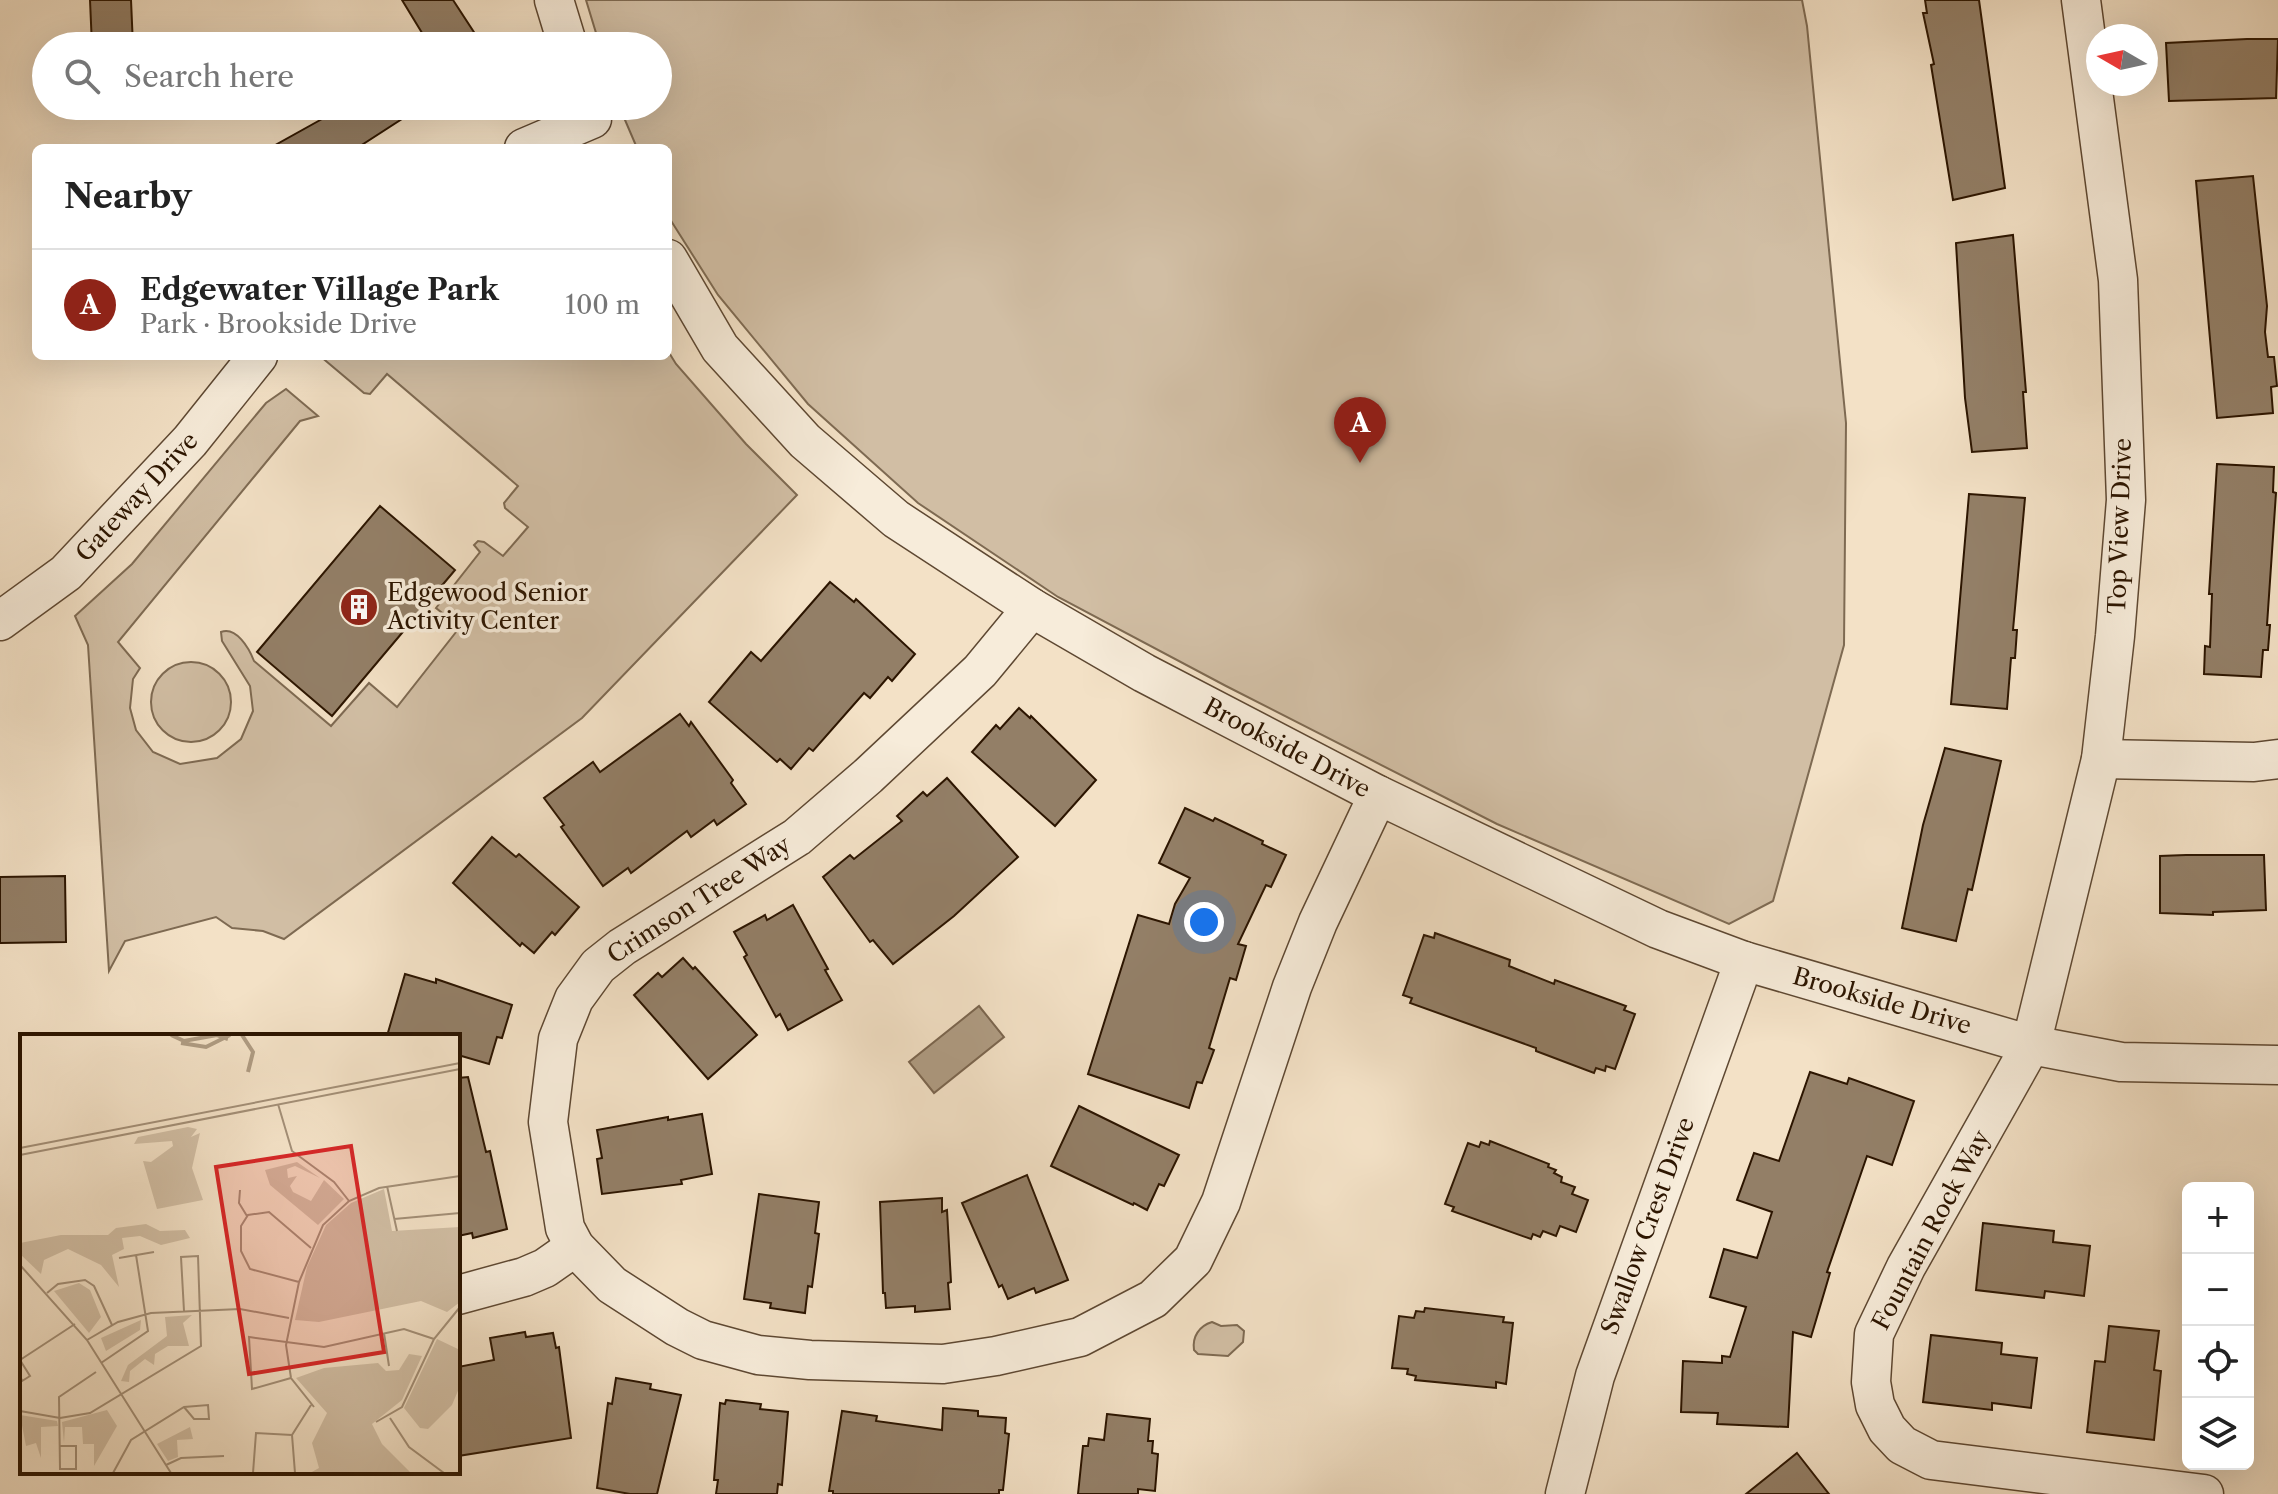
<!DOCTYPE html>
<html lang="en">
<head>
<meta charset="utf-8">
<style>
  :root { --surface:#fff; --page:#f2f2f2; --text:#222; --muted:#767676; --line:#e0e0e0; --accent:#8f2418 }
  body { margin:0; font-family:"Libre Caslon Text",serif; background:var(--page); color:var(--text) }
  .controls { position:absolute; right:24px; bottom:24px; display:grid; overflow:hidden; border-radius:12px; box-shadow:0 8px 32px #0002 }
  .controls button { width:72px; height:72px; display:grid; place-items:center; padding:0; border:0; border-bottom:2px solid var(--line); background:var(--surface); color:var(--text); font:40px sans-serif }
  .compass { position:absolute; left:2086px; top:24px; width:72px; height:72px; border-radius:50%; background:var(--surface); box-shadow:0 8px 32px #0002; rotate:279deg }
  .you { position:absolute; left:1204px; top:922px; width:28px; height:28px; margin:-20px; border:6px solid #fff; border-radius:50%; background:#1a73e8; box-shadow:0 0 0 12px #1a73e833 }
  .badge { display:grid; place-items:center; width:52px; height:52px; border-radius:50%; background:var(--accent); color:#fff; font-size:26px; font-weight:700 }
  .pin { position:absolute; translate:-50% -66px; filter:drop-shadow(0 2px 4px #0008) }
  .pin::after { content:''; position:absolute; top:42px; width:28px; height:24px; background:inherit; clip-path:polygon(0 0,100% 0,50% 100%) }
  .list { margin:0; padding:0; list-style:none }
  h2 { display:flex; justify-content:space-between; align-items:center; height:104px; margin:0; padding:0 32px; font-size:34px }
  h2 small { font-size:26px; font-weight:400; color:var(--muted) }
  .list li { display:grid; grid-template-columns:52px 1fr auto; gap:24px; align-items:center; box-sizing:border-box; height:112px; padding:0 32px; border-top:2px solid var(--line) }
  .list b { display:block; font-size:30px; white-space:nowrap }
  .list p { margin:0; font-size:26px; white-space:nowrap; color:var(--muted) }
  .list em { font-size:26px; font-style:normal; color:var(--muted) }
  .icon { flex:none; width:44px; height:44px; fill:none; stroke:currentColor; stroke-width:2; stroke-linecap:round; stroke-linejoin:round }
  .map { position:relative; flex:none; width:2278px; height:1494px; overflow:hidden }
  .search { position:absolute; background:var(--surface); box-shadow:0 8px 32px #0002; left:32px; top:32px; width:640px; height:88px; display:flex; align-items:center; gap:20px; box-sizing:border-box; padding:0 28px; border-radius:44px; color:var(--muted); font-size:30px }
  .panel { position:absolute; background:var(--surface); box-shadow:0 8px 32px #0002; left:32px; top:144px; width:640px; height:216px; border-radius:12px }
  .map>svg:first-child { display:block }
  .green { fill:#d1bea4; stroke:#7e6a52; stroke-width:2 }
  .water { fill:#af9c83; stroke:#7b664f; stroke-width:2 }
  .building { fill:#937f67; stroke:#2c1500; stroke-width:2 }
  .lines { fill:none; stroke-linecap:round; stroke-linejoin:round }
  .minor-casing { stroke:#5e4832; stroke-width:41 }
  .minor { stroke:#f7ecda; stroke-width:38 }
  .labels { text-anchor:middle; stroke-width:7; stroke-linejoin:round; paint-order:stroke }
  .street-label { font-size:24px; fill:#2c1500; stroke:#f7ecda }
  .poi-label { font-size:24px; fill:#2c1500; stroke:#f7ecda; text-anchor:start }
  .inset-river { fill:none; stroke:#af9c83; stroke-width:4 }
  .inset-road { fill:none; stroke:#a38f77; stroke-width:2 }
  .view { fill:#d62828; fill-opacity:0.15; stroke:#d62828; stroke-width:4 }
  .inset-edge { fill:none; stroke:#2c1500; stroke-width:4 }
</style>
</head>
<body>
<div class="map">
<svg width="2278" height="1494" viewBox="0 0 2278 1494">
  <rect width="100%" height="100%" fill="#f3e1c6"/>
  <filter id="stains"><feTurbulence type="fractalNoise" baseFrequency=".0025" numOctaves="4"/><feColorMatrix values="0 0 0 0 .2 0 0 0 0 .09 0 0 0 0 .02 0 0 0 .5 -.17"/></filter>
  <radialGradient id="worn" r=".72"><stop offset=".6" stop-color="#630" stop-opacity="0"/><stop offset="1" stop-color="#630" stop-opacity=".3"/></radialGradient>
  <!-- green -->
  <g class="green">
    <polygon points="586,0 1802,0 1807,26 1846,423 1844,645 1773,901 1729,924 1497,824 1226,686 1058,597 918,503 808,404 718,295 668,216 668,148 637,148 619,106 658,106 658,46 600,46"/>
    <path d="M 668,351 L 676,364 L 746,444 L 797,495 L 582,718 L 284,939 L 263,931 L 232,928 L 216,917 L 125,941 L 109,971 L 88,645 L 75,616 L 132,564 L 266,403 L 286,389 L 318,416 L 300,421 L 118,642 L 140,668 L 133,679 L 130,708 L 136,730 L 153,752 L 180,764 L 217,758 L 241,739 L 253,711 L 250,686 L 222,641 L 221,632 C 236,626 249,648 254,661 L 331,726 L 369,683 L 397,707 L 460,627 L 436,608 L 480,552 L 474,545 L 478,541 L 484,542 L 503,556 L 528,527 L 505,508 L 504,503 L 518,486 L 387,374 L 370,394 L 364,393 L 320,356 L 668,356 Z"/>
    <circle cx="191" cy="702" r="40"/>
    <path d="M 1212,1322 L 1221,1326 L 1237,1325 L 1244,1331 L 1243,1342 L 1228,1356 L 1198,1354 L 1194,1350 C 1192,1337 1199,1326 1212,1322 Z"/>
  </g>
  <!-- water -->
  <polygon class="water" points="979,1006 1004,1037 934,1093 909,1062"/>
  <!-- building -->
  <g class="building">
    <polygon points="90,0 131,0 133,46 92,46"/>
    <polygon points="402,0 453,0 483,46 430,46"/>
    <polygon points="1925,0 1979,0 2005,188 1953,200 1931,65 1934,64 1923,13 1927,13"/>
    <polygon points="2247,39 2278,39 2276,98 2169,101 2166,43"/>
    <polygon points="326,106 422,106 357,148 270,148 331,114"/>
    <polygon points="2253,176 2267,306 2265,332 2268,357 2274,357 2277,386 2271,387 2273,413 2217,418 2196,181"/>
    <polygon points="2013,235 2026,392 2023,392 2027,448 1972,452 1965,398 1956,243"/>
    <polygon points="2217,464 2274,467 2273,492 2276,493 2267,625 2270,625 2268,650 2263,650 2261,677 2204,674 2205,646 2210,647 2212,594 2209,594"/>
    <polygon points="1969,494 2025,498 2013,630 2017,630 2015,658 2011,658 2007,709 1951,704"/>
    <polygon points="380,506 455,570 332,716 257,652"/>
    <polygon points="830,582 854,602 856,599 915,654 892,681 888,677 870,698 864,693 813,751 809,748 791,769 780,759 777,762 709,702 751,652 761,661"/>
    <polygon points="1019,708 1030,718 1031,716 1096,780 1055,826 972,752 996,725 1000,729"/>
    <polygon points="680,714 689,726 691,722 733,780 731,783 746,804 717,825 714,820 691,837 687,831 631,873 628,868 603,886 561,827 564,825 544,798 593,762 600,772"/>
    <polygon points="1945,748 2001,761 1972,890 1968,889 1956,941 1902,928 1923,825"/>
    <polygon points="947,778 1018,857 954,916 893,964 873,940 870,942 823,877 850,855 854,859 902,821 897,816 923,792 927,796"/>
    <polygon points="1185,808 1213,821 1215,818 1263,841 1262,844 1286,855 1271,887 1266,885 1238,944 1246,946 1236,980 1230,978 1209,1048 1214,1050 1202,1083 1197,1082 1189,1108 1088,1074 1138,915 1169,924 1175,904 1190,878 1159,863"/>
    <polygon points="492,837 516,857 519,854 579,907 555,935 552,932 534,953 522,943 520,946 453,883"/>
    <polygon points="2186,855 2264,855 2266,910 2213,912 2213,915 2160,913 2160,856"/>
    <polygon points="65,876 66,942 0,943 0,877"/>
    <polygon points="793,905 828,969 825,970 842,1000 788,1030 780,1014 776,1017 744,957 747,955 734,932 765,915 767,920"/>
    <polygon points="1435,933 1510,960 1509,966 1554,984 1555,980 1626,1006 1624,1010 1635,1014 1615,1069 1606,1066 1605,1071 1596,1068 1594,1073 1536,1051 1536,1048 1410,1003 1412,998 1403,995 1424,935 1434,938"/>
    <polygon points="683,958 693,969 695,967 757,1035 708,1079 634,995 658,973 662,977"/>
    <polygon points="405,974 436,983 436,979 512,1005 502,1038 497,1037 489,1064 458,1055 458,1036 387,1036"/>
    <polygon points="1810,1072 1847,1084 1849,1078 1914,1101 1892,1165 1867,1156 1827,1272 1830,1273 1811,1337 1793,1332 1788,1427 1717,1424 1718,1413 1681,1412 1683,1361 1722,1363 1722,1356 1730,1357 1746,1307 1710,1297 1724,1249 1757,1258 1772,1212 1737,1200 1754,1153 1779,1161"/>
    <polygon points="468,1077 486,1152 490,1151 507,1229 473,1238 472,1233 458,1236 458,1078"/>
    <polygon points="1079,1106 1179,1155 1164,1186 1159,1184 1147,1210 1134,1203 1133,1205 1051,1166"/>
    <polygon points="702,1114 712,1174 681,1180 682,1184 602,1194 597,1159 602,1158 597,1130 668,1117 668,1120"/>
    <polygon points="1490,1141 1549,1164 1548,1167 1556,1170 1554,1173 1562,1177 1561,1182 1575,1187 1572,1194 1588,1200 1576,1232 1560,1226 1556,1236 1543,1231 1540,1237 1533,1234 1531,1239 1452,1211 1454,1207 1445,1204 1468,1143 1479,1147 1481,1142 1489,1145"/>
    <polygon points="1027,1175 1068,1280 1036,1293 1034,1288 1008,1299 1002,1285 999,1287 962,1203"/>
    <polygon points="759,1194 819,1202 815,1233 819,1234 812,1287 808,1286 805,1313 770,1308 771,1303 744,1299"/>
    <polygon points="942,1198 942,1212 947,1210 951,1282 948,1283 950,1309 915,1312 915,1306 886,1308 885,1293 883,1293 880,1202"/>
    <polygon points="1983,1223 2054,1231 2053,1242 2090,1246 2084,1296 2045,1291 2044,1298 1976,1290"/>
    <polygon points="1425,1308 1504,1317 1503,1322 1513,1323 1506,1384 1496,1382 1496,1388 1415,1380 1416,1376 1407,1374 1408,1369 1392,1368 1399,1316 1414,1318 1416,1311 1424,1312"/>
    <polygon points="2109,1326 2159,1331 2154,1370 2161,1371 2154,1440 2087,1432 2095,1361 2105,1362"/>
    <polygon points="525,1332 526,1337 553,1333 556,1348 559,1347 571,1438 458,1456 458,1367 494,1360 490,1338"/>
    <polygon points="1931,1335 2002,1343 2001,1354 2037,1358 2031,1408 1992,1403 1992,1410 1923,1402"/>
    <polygon points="616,1378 651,1384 650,1389 681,1395 657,1494 630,1494 597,1488 608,1403 612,1404"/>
    <polygon points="726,1400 761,1404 760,1409 788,1412 782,1485 778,1484 777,1494 716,1494 718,1480 714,1480 720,1403 725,1404"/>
    <polygon points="943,1408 978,1411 978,1416 1006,1418 1005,1433 1009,1434 1003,1490 999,1490 999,1494 833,1494 833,1491 829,1491 842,1411 877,1416 876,1421 942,1430"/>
    <polygon points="1107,1414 1150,1419 1148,1441 1153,1441 1152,1453 1158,1454 1155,1491 1138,1489 1138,1494 1078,1494 1083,1446 1088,1446 1089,1438 1104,1440"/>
    <polygon points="1797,1453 1829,1494 1746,1494"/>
  </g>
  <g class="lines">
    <!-- minor casing -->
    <g class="minor-casing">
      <g id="minor">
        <polyline points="554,0 568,46"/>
        <polyline points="2081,0 2118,280 2126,500 2115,636 2101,759 2031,1045 1906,1267 1874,1334 1871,1382 1875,1405 1887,1429 1902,1445 1931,1460 2204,1494"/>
        <polyline points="524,148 592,119"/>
        <polyline points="668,259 720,348 805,441 896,519 1032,608 1144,673 1378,795 1658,929 1744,961 2031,1045 2121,1062 2278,1065"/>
        <polyline points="1032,608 980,671 868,776 797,837 622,947 598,966 574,999 558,1039 548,1122 565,1228 575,1247 612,1285 677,1327 703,1340 758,1355 810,1360 943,1364 996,1356 1080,1337 1153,1299 1193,1260 1221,1202 1292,987 1318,922 1378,795"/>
        <polyline points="0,621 66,573 190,441 258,356"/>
        <polyline points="2101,759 2254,762 2278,759"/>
        <polyline points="458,1295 524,1277 545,1268 575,1247"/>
        <polyline points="1565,1494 1595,1376 1744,961"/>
      </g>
    </g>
    <!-- minor -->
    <use href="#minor" class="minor"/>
  </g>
  <!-- icons -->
  <defs>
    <g id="building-disc" transform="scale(2)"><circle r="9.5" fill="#8f2418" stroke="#f7ecda"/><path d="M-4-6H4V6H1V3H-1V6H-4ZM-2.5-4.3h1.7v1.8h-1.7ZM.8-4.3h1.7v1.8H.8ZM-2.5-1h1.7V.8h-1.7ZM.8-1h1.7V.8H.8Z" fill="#fff"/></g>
  </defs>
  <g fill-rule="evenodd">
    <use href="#building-disc" x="359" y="607"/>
  </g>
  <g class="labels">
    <!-- street labels -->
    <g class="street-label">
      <text transform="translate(137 497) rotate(-47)" y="8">Gateway Drive</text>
      <text transform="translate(2120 526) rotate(-88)" y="8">Top View Drive</text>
      <text transform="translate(1287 748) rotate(28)" y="8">Brookside Drive</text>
      <text transform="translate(699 900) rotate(-33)" y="8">Crimson Tree Way</text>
      <text transform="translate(1882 1001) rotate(16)" y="8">Brookside Drive</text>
      <text transform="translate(1648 1226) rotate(-70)" y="8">Swallow Crest Drive</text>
      <text transform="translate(1931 1230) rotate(-62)" y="8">Fountain Rock Way</text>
    </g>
    <!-- poi labels -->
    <g class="poi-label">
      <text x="387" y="601">Edgewood Senior<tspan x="387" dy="28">Activity Center</tspan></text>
    </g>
  </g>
  <!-- overview -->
  <g transform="translate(20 1034)">
    <rect width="440" height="440" fill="#f3e1c6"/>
    <path d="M 168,93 L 177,95 L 171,103 L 180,99 L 172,134 L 183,166 L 137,175 L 123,127 L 131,128 L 153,112 L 152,107 L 114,110 L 118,103 ZM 277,128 L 300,144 L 275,132 L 267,135 L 268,144 L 277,142 L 270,152 L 273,158 L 291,167 L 304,146 L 324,165 L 298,191 L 250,151 L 245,136 ZM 364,155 L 372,197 L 440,193 L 440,268 L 427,278 L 401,267 L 299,288 L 275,286 L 287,233 L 306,191 L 331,169 ZM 126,190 L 140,197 L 165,196 L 170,204 L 141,211 L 120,202 L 102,204 L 104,215 L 92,221 L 99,253 L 81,231 L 48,215 L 24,226 L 21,240 L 0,220 L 0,209 L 41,201 L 88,201 L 96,194 ZM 59,249 L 70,256 L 81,283 L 69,299 L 34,257 ZM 172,281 L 163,289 L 169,312 L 148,312 L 135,320 L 134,331 L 125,325 L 110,337 L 109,348 L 101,347 L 108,331 L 147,302 L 145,283 ZM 121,286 L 120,296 L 86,317 L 81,304 ZM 417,305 L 440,316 L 440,352 L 432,371 L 408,395 L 400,394 L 384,374 ZM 389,320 L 402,322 L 382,366 L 352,390 L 362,410 L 391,439 L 290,439 L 299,434 L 292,409 L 307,379 L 276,344 L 304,334 L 358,329 L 366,337 L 379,336 ZM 87,376 L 97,392 L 74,432 L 74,410 L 63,410 L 62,393 L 45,393 L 44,409 L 42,388 ZM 0,381 L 37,387 L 38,392 L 21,393 L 21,424 L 16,409 L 6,412 ZM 170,393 L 173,405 L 157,406 L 158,423 L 148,427 L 137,410 Z" fill="#d1bea4"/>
    <path class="inset-river" d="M 151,1 L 164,7 L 197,1 L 208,5M 222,1 L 233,18 L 228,38M 161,9 L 186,13 L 210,1"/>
    <path class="inset-road" d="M 258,70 L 272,117 L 314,148 L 329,167M 0,114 L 440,29M 0,121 L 440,35M 367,152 L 377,197M 220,156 L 219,169 L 227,182M 374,185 L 440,179M 99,224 L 134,218M 0,231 L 67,306 L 151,439M 279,248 L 230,235 L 221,217 L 221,192 L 228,181 L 249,178 L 291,214M 27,259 L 38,250 L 65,246 L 74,252 L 92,291M 364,299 L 369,332M 67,306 L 98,288 L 131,279 L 220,275 L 269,284M 0,326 L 55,290M 81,329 L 128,297 L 116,221M 0,341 L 2,347 L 10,342 L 0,326M 271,344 L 232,355 L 229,303 L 304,313 L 384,295 L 414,305M 294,373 L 271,344 L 266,311 L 279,248 L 303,191 L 329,167 L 359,154 L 440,142M 0,377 L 40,384 L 70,379 L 181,312 L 178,222 L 161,223 L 164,277M 370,384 L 389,413 L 424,439M 356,388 L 382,373 L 414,305 L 440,273M 40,412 L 56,412 L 56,435 L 40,435 L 39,363 L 76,338M 146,431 L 161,424 L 204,422M 93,439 L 111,406 L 164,373 L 188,371 L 189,385 L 174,385 L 164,373M 233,439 L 236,399 L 272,401M 275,439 L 272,401 L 291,371"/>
    <path class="view" d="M 331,112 L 364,318 L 229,340 L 196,133 Z"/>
    <rect width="440" height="440" class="inset-edge"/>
  </g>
  <rect width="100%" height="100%" filter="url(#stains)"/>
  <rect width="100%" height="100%" fill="url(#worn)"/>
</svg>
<div class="controls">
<button>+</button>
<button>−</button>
<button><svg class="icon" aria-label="locate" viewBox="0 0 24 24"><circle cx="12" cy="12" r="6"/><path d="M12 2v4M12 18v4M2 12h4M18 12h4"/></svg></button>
<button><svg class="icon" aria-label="layers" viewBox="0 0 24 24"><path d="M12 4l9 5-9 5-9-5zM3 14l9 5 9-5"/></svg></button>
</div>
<svg class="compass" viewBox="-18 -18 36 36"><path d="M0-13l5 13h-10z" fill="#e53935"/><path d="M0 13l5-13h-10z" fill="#767676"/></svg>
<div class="you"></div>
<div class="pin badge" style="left:1360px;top:463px">A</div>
<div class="search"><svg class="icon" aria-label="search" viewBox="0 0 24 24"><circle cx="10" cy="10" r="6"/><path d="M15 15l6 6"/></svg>Search here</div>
<section class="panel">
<h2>Nearby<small></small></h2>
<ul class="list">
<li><span class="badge">A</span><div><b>Edgewater Village Park</b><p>Park · Brookside Drive</p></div><em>100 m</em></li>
</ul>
</section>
</div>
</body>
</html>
